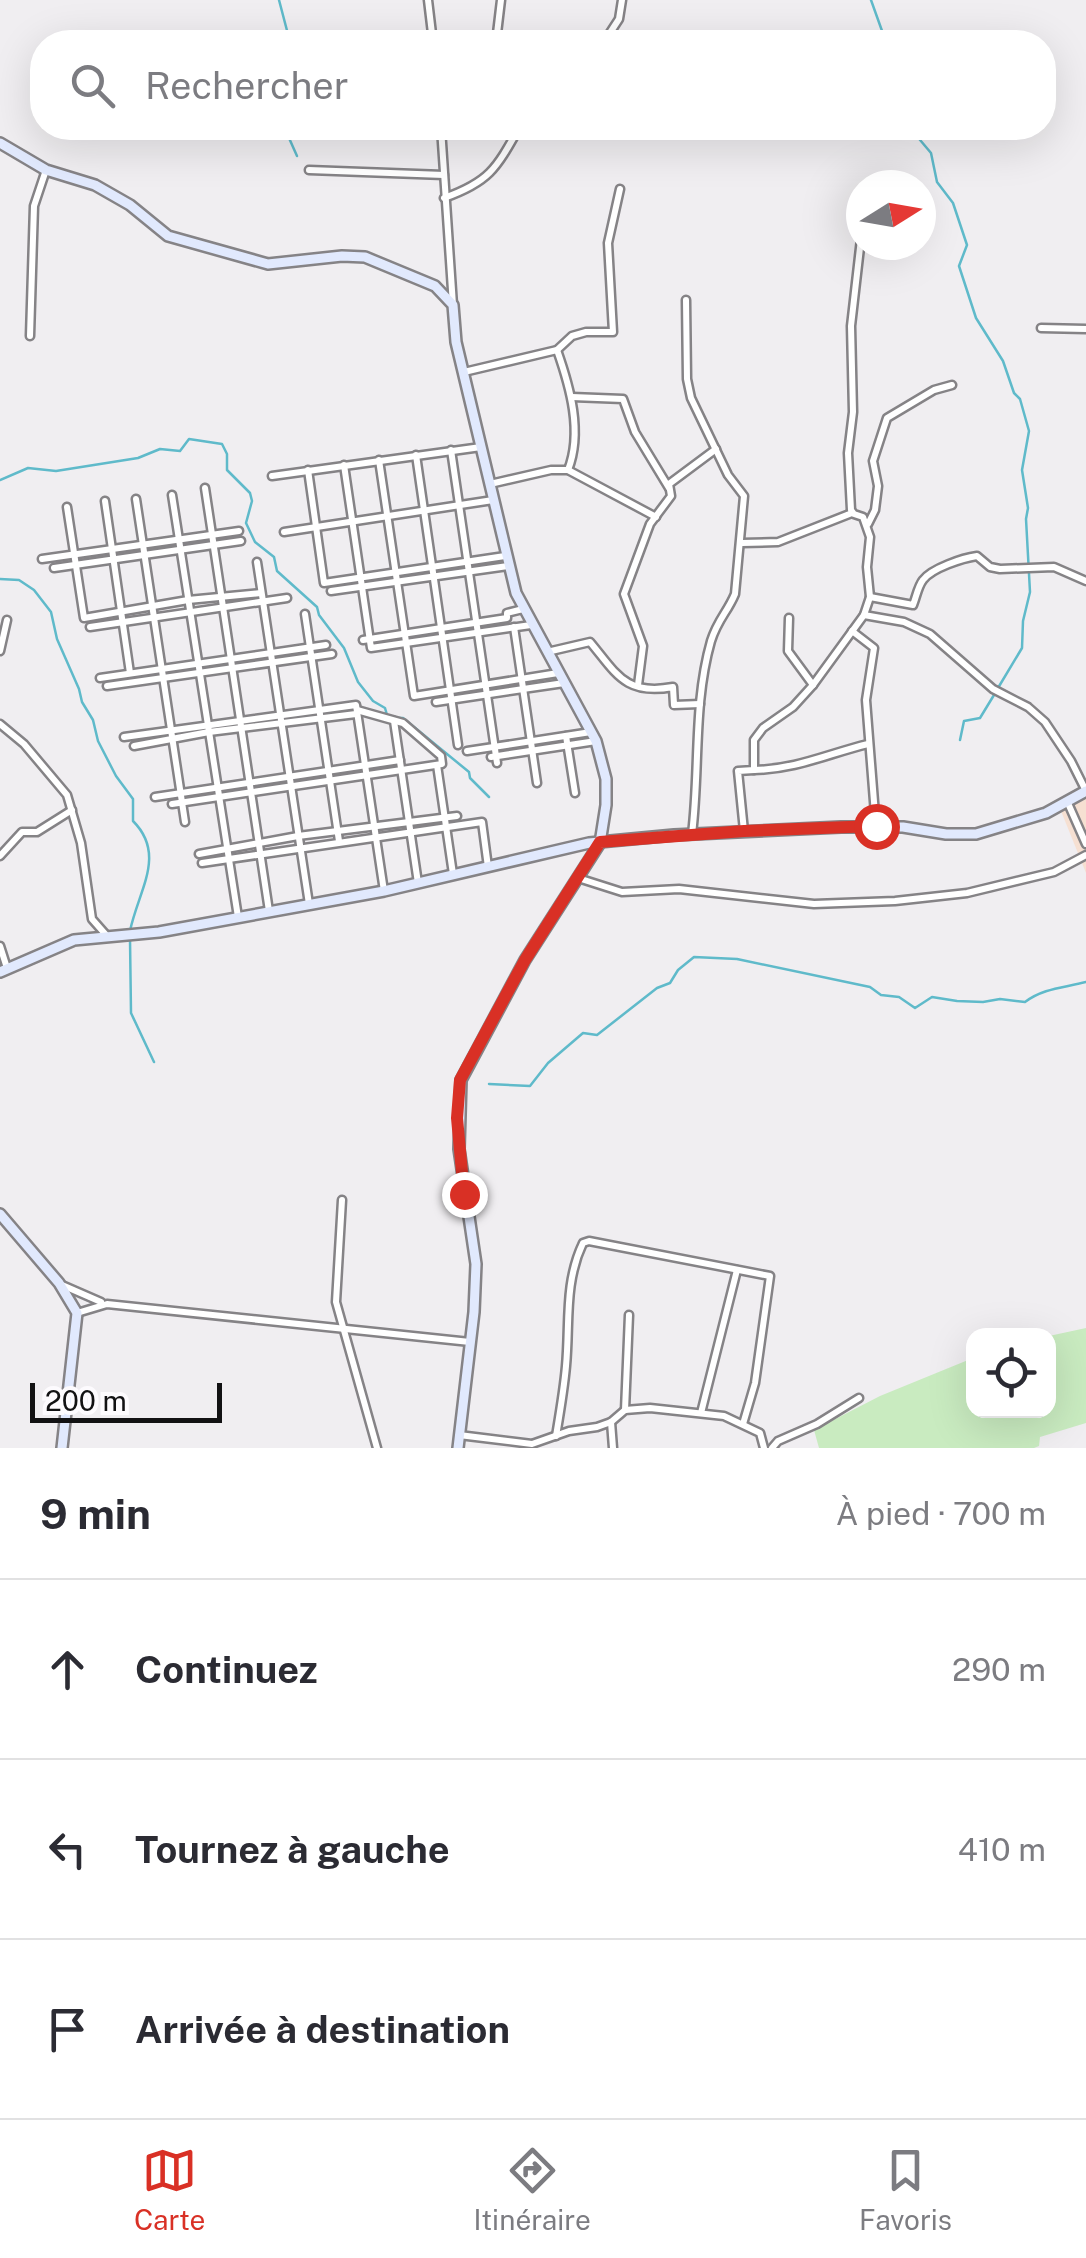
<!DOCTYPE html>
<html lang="fr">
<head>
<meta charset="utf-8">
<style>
  :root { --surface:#fff; --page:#f2f2f3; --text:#2b2b33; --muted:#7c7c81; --line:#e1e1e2; --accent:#d93025 }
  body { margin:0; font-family:"Public Sans",sans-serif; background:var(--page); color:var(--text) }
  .controls { position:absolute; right:30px; bottom:30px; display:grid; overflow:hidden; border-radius:20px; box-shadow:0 10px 40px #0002 }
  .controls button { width:90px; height:90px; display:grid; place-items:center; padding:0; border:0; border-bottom:2px solid var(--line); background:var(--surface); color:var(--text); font:50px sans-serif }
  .compass { position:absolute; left:846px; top:170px; width:90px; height:90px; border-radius:50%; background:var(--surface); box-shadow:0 10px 40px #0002; rotate:79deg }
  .scale { position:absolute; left:30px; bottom:25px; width:192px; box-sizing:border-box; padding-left:10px; border:5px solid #121213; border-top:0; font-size:28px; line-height:35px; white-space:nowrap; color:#121213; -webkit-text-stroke:8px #fdfbfe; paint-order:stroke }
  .stop { position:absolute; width:30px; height:30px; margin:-22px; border:8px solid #d93025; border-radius:50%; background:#fff }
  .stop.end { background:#d93025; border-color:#fff; box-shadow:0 2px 10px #0008 }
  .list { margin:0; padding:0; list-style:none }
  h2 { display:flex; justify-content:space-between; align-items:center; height:130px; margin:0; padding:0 40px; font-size:42px }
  h2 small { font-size:32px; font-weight:400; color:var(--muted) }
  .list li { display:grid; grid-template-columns:65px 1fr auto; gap:30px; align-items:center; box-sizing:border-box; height:180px; padding:0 40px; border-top:2px solid var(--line) }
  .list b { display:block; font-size:38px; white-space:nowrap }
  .list em { font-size:32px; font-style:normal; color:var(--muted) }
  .icon { flex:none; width:55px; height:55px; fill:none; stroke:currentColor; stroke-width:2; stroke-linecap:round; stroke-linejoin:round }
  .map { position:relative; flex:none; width:1086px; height:1448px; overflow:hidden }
  .search { position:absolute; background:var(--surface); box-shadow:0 10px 40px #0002; left:30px; right:30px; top:30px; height:110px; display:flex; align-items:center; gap:25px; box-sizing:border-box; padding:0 35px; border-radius:40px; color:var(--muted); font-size:38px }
  .sheet { height:670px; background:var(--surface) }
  nav { display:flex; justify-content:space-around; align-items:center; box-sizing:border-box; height:140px; border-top:2px solid var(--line); background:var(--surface); font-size:28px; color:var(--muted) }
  nav a { display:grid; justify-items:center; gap:5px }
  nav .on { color:var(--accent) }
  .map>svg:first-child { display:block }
  .commercial { fill:#f6e0d2 }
  .green { fill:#c9ebc0 }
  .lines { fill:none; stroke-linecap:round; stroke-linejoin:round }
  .stream { stroke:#5fbaca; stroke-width:2.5 }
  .street-casing { stroke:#858386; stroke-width:11 }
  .secondary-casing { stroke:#858386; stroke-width:14 }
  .street { stroke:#fff; stroke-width:6 }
  .secondary { stroke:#e1e9fd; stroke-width:9 }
  .route { stroke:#d93025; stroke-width:12 }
</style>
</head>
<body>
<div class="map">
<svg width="1086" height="1448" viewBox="0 0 1086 1448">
  <rect width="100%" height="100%" fill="#f0eef1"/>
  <!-- commercial -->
  <polygon class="commercial" points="1086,795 1086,873 1061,811"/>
  <!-- green -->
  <polygon class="green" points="1086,1328 1086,1423 1040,1437 1039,1446 1034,1448 819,1448 814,1430 880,1396 973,1358 974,1410 1048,1410 1049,1336"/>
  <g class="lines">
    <!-- stream -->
    <g class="stream">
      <polyline points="279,0 290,42"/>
      <polyline points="871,0 886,42"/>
      <polyline points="284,128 283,134 289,138 297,156"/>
      <polyline points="910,128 931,153 937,182 953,203 967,245 959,266 976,318 1003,361 1014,393 1020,399 1029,431 1022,470 1028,508 1026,519 1030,592 1023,621 1022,648 998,688"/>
      <polyline points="0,480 28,468 56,471 138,458 160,449 180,451 189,439 222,444 227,454 227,470 250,493 252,501 246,523 255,542 274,557 277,571 317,607 319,615 344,648 358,682 373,701 385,708 387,715"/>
      <path d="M 0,579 L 19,580 L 34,590 L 51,612 L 57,639 L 79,689 L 82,702 L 93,720 L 98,741 L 116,776 L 133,799 L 133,821 C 167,855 138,891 130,931"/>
      <polyline points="398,718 403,718 469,772 470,778 489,797"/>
      <polyline points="960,740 964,721 980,718 994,695"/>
      <polyline points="130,939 131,1013 154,1062"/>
      <path d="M 489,1084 L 530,1086 L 548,1063 L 583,1033 L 597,1035 L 657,988 L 670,983 L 678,970 L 694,957 L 737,959 L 870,987 L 881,995 L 899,997 L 915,1008 L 932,997 L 957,1001 L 983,1002 L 1000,999 L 1025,1002 C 1044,988 1063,988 1086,982"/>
    </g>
    <!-- street casing -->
    <g class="street-casing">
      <g id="street">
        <polyline points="428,0 433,42"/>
        <polyline points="496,42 501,0"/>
        <polyline points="604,42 619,19 622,0"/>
        <polyline points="441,128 453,305"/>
        <polyline points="309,170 444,175"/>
        <path d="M 444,198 C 489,182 496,169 519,128"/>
        <path d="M 686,300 L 687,379 L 691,398 L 728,475 L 744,496 L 735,594 C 727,613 718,619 711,641 C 693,704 700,770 692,834"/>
        <polyline points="1041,328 1086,329"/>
        <polyline points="30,336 34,206 46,170"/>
        <path d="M 557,350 C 570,387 583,432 568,470"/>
        <polyline points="464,372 557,350 572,336 586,332 613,332 608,243 620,189"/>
        <polyline points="572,397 623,399 635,432 669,488"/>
        <polyline points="451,450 497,763"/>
        <polyline points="416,455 458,745"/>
        <polyline points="379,460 414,696 558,673"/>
        <polyline points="344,465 371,648 531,625"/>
        <polyline points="308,470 324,583 505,556"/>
        <polyline points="272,476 481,447"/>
        <polyline points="490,484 551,470 568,470 656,517"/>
        <polyline points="205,488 269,911"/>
        <polyline points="172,495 238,917"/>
        <polyline points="136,499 185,822"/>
        <polyline points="105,501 130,673"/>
        <polyline points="67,507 84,618 188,600 261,593"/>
        <polyline points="868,524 875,510 878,486 873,461 887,418 934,390 952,385"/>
        <polyline points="284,532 493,500"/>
        <polyline points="742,543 778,542 852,513"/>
        <polyline points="42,559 239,531"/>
        <polyline points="257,562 309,904"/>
        <polyline points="54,568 241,541"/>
        <polyline points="331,591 508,566"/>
        <path d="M 870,597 L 913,605 C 916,598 918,586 923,580 C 932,568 963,558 977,556 L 990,567 L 1000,569 L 1054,567 L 1086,581"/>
        <polyline points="305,614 339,841"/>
        <polyline points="864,615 904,622 930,634 993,689 1028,707 1045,722 1071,761 1086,791"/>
        <polyline points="789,618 788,651 813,685"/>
        <polyline points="90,627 287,598"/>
        <polyline points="514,627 537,783"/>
        <polyline points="852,631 874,648 866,700 876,827"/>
        <polyline points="363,640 507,618 507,613 523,609"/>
        <polyline points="0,651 7,620"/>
        <path d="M 547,652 L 590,642 C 616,673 625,696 673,687 L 674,705 L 700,704"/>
        <polyline points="100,678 326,645"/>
        <polyline points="638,685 643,646 624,594 650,524 671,496 669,484 716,449"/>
        <polyline points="107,686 332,654"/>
        <polyline points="436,702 564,683"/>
        <polyline points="394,721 418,883"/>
        <polyline points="0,724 24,744 67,795 81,843 92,919 107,936"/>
        <polyline points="566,736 575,793"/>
        <polyline points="124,737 356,705 384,891"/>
        <polyline points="134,746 209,732 356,714"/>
        <polyline points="467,751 591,732"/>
        <polyline points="491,757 596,741"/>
        <polyline points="437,765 453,874"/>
        <path d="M 754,770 C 797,769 827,754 868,744"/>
        <polyline points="155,797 400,760"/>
        <polyline points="1067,801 1086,844"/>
        <polyline points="172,804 442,764 441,756 403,723 357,710"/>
        <polyline points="744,831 738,771 754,770 754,740 763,728 793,707 813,685 864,615 870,597 867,567 870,537 863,517 854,514 851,510 848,453 853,412 851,326 861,239"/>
        <polyline points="199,854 298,836 457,816"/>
        <polyline points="0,856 22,832 37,832 72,810"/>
        <polyline points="202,863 482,822 488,867"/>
        <polyline points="578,878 622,892 679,889 814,904 895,901 967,893 1054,872 1086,855"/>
        <polyline points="0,946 7,968"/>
        <polyline points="342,1200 336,1302 377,1448"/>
        <polyline points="62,1285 101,1302"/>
        <polyline points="77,1313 107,1304 470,1342"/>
        <polyline points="625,1410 629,1315"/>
        <polyline points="701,1413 737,1270"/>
        <polyline points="611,1422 613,1448"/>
        <polyline points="459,1435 532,1444 569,1431 597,1427 611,1422 625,1410 650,1408 724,1416 760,1433 764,1448"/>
        <path d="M 556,1436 C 560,1412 564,1389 566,1366 C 570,1323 564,1283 583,1243 L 589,1241 L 770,1276 L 755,1383 L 743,1424"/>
        <polyline points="772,1448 778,1441 817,1424 859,1398"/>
      </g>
    </g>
    <!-- secondary casing -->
    <g class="secondary-casing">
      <g id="secondary">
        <polyline points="0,143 46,170 95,185 130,205 168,236 268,264 342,256 365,257 435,286 453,305 456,342 516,593 596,741 606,779 606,805 600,843 525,960 461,1080 459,1149 476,1264 474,1312 458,1448"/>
        <polyline points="0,972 74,940 159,932 384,891 589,843 674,835 841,827 903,827 946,834 976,834 1046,813 1086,791"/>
        <polyline points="0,1214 59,1283 77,1313 62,1448"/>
      </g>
    </g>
    <!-- street -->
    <use href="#street" class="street"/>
    <!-- secondary -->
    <use href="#secondary" class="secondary"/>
  </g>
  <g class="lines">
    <!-- route -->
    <polyline class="route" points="464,1194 457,1118 460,1080 525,960 600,842 744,831 876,826"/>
  </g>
</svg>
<div class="controls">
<button><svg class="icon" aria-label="locate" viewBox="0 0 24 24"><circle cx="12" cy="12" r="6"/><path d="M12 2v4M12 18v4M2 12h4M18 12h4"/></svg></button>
</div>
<svg class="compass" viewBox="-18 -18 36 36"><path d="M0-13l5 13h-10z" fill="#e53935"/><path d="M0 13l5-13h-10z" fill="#7c7c81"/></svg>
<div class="scale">200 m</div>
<div class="stop" style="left:876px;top:826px"></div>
<div class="stop end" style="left:464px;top:1194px"></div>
<div class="search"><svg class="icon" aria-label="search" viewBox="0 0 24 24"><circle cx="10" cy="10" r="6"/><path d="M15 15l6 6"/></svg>Rechercher</div>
</div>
<section class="sheet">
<h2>9 min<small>À pied · 700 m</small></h2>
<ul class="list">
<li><svg class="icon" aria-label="ahead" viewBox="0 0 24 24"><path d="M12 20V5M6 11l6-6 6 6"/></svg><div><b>Continuez</b></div><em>290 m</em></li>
<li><svg class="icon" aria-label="left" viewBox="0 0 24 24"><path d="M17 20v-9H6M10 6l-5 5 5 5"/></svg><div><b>Tournez à gauche</b></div><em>410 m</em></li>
<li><svg class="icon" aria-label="arrive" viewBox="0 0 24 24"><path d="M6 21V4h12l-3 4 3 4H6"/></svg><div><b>Arrivée à destination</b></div></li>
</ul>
</section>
<nav>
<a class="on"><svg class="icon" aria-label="map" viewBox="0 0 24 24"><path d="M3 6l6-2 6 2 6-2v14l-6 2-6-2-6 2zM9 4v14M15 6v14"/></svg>Carte</a>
<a><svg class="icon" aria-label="directions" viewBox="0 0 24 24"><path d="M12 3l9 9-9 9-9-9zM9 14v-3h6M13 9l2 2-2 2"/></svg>Itinéraire</a>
<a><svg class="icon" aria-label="saved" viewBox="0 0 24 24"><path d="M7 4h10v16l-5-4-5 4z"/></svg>Favoris</a>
</nav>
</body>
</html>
